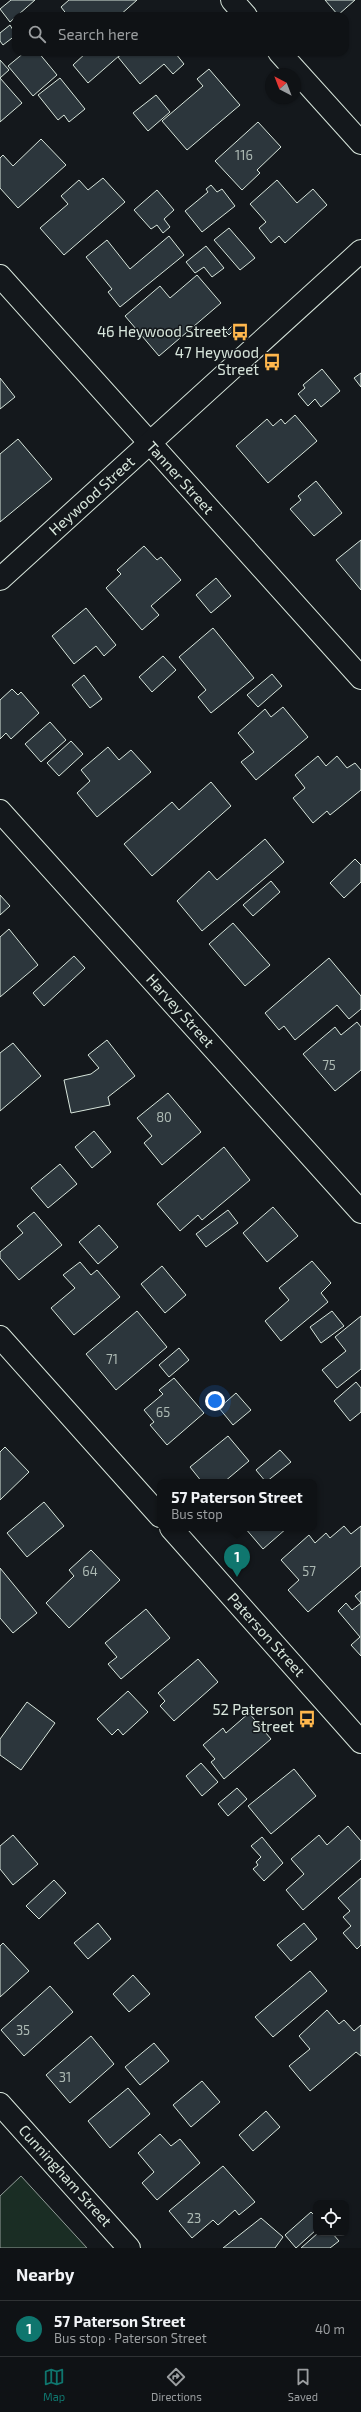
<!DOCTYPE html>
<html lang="en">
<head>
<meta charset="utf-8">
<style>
  :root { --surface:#0f1215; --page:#181b1e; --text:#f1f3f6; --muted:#9b9ea0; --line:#2f3234; --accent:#0f766e }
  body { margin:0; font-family:"Exo 2",sans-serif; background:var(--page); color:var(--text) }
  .controls { position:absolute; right:12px; bottom:12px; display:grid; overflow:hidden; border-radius:8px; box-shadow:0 1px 3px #0004 }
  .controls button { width:36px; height:36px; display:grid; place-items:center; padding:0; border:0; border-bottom:1px solid var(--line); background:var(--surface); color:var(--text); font:20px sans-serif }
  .compass { position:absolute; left:265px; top:68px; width:36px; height:36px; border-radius:50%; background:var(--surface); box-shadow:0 1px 3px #0004; rotate:318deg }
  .you { position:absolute; left:215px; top:1401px; width:14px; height:14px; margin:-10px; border:3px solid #fff; border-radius:50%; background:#1a73e8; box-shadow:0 0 0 6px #1a73e833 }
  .badge { display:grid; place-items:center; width:26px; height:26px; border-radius:50%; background:var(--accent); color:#fff; font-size:13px; font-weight:700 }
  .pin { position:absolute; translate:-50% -33px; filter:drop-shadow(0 1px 2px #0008) }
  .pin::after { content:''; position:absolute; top:21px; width:14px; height:12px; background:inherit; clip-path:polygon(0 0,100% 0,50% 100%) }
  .popup { position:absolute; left:157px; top:1479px; width:160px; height:52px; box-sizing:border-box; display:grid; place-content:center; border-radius:8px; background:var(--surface); filter:drop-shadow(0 1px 3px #0005); font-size:13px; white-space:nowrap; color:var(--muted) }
  .popup b { font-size:15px; color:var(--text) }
  .popup::after { content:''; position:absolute; left:50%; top:100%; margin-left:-8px; border:8px solid transparent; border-top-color:var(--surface) }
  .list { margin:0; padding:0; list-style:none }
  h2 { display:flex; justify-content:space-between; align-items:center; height:52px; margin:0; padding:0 16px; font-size:17px }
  h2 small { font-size:13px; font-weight:400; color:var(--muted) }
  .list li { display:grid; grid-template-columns:26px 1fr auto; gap:12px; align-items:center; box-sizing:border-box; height:56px; padding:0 16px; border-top:1px solid var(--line) }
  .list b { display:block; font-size:15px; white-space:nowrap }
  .list p { margin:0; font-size:13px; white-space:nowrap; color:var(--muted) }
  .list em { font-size:13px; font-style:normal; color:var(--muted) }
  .icon { flex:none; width:22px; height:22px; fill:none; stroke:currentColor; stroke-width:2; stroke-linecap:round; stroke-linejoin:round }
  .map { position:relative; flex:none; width:361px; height:2248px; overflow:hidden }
  .search { position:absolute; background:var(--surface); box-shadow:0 1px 3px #0004; left:12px; right:12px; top:12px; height:44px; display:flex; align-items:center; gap:10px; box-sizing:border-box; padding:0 14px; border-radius:12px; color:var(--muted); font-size:15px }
  .sheet { height:108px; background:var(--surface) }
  nav { display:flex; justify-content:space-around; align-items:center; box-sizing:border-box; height:56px; border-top:1px solid var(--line); background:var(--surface); font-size:11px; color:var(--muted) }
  nav a { display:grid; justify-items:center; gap:2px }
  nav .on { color:var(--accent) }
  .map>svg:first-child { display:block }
  .green { fill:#1a2d24; stroke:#939e99 }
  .building { fill:#2c363c; stroke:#d8e6dc }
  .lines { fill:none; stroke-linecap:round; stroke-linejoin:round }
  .minor-casing { stroke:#d8e6dc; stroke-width:24 }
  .minor { stroke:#14181c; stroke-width:22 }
  .labels { text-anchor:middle; stroke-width:3; stroke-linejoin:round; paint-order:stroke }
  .number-label { font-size:13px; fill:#adbab4 }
  .poi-label { font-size:15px; fill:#d8e6dc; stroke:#14181c; text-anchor:end }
  .street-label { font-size:15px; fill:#d8e6dc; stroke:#14181c }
</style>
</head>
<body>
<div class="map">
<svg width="361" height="2248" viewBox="0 0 361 2248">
  <rect width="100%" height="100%" fill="#14181c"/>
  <!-- green -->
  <polygon class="green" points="21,2176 87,2248 0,2248 0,2196"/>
  <!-- building -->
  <g class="building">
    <polygon points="11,0 35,0 10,22 0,9"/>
    <polygon points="69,0 137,0 119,16 68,16 61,7"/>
    <polygon points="325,0 355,0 338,15"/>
    <polygon points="10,25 16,35 3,45 0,41 0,33"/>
    <polygon points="25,52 38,52 57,75 33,96 8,66"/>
    <polygon points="87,52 118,52 120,55 88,83 73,65"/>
    <polygon points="125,52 178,52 176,54 184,64 173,74 164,64 140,84 118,57"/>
    <polygon points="0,60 9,70 0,78 22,103 0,122"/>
    <polygon points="209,69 240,105 187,150 162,121 203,86 197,79"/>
    <polygon points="60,78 85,109 69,122 64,115 58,120 38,95"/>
    <polygon points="156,95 170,112 148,131 133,113"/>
    <polygon points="258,122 281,147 257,170 260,173 242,190 215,161"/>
    <polygon points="41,139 66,165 18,208 0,188 0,158 3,155 13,166"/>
    <polygon points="103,178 125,202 64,255 40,228 68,204 61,196 79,180 88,190"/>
    <polygon points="277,180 297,203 313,189 327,205 285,243 279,236 271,243 259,228 266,222 250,204"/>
    <polygon points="211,185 217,192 222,189 235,206 202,232 185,211 208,192 206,189"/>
    <polygon points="157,190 174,210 164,219 170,227 163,233 157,225 151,229 134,210"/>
    <polygon points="229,228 255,258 240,270 214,240"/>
    <polygon points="169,236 184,255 120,307 108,292 112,289 86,257 107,240 130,269"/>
    <polygon points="206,246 224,268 212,277 204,267 195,273 186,262"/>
    <polygon points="197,275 221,303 159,356 125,316 160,286 170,298"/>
    <polygon points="233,325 236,328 229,335 226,332"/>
    <polygon points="322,369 340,391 321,407 315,399 308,406 298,394 305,388 303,385"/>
    <polygon points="361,373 361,387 354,378"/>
    <polygon points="0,378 15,397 0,409"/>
    <polygon points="295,415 317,441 268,483 236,446 267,419 273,426 281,419 285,424"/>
    <polygon points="18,439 52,479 0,522 0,454"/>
    <polygon points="316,481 342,513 314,536 290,509 301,500 298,496"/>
    <polygon points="361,540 361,590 336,560"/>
    <polygon points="144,546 157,560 161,557 181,580 151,606 159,615 142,630 106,588 121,574 117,570"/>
    <polygon points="216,578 231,596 211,613 196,595"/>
    <polygon points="86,608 116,645 104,656 96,646 74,664 52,636"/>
    <polygon points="213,628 254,678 211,713 198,697 206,690 179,657"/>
    <polygon points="163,656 176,670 152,692 139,677"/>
    <polygon points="272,674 282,686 258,707 247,695"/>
    <polygon points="84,675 102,699 90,708 72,685"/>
    <polygon points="12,689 18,695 21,692 39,713 11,739 6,733 0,739 0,700"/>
    <polygon points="283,707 308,737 256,780 241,762 254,752 238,733 265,709 271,717"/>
    <polygon points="50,722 66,740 41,762 25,744"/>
    <polygon points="71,741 83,754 59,776 47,763"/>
    <polygon points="108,747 119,760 131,750 151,772 97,817 77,793 90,781 81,770"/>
    <polygon points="318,756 326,766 337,756 347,768 355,763 361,770 361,790 330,815 327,811 313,823 293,798 305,788 295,775"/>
    <polygon points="211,782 231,806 152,876 124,844 172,802 179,810"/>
    <polygon points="265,839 284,862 202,931 177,901 209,871 217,880"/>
    <polygon points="355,859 361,865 361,882 344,898 330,883"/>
    <polygon points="271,881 280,892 253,916 243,905"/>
    <polygon points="0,895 10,906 0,915"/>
    <polygon points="233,923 270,965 245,986 209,944"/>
    <polygon points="9,929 38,965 0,997 0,937"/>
    <polygon points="74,956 85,968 44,1006 33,993"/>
    <polygon points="329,958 361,996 361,1009 349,1019 337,1005 295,1040 284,1026 279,1030 265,1013"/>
    <polygon points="357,1022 361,1027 361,1070 335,1091 303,1054 335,1027 341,1035"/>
    <polygon points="107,1040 135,1076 108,1097 110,1105 71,1113 64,1080 91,1074 99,1068 88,1055"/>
    <polygon points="13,1043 41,1076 0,1111 0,1053"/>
    <polygon points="168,1093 201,1132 162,1165 144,1143 152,1136 137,1118"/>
    <polygon points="94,1131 111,1152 92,1168 75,1147"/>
    <polygon points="224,1147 250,1180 202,1220 198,1215 180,1231 157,1204"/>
    <polygon points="60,1164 77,1184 48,1208 31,1188"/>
    <polygon points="273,1207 298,1236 267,1262 243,1233"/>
    <polygon points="228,1210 238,1223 206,1247 196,1234"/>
    <polygon points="34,1212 62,1245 19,1280 0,1258 0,1252 23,1233 17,1226"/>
    <polygon points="99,1225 118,1247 98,1264 79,1242"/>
    <polygon points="312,1261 331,1283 321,1293 328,1302 281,1341 265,1321 289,1300 279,1288"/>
    <polygon points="80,1262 91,1275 97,1270 120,1297 74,1335 51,1308 75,1288 63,1275"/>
    <polygon points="162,1266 186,1295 165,1313 141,1284"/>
    <polygon points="137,1311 167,1347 116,1390 86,1354"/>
    <polygon points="332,1311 344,1326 321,1343 310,1327"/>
    <polygon points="361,1316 361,1369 337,1388 322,1370 346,1351 335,1337"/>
    <polygon points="179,1348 189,1360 169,1377 159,1365"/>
    <polygon points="174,1378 204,1413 167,1445 150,1425 154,1422 144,1410 163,1394 159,1390"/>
    <polygon points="356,1382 361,1388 361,1412 350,1421 334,1401"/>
    <polygon points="236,1393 251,1410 233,1425 219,1408"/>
    <polygon points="228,1436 249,1461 224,1482 202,1482 190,1467"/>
    <polygon points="5,1447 29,1472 0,1500 0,1452"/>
    <polygon points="280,1450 291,1462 266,1482 256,1470"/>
    <polygon points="44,1502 64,1526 27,1557 7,1533"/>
    <polygon points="344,1526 351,1534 361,1526 361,1566 308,1612 288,1590 299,1580 281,1560 309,1535 315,1543 326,1533 330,1538"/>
    <polygon points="245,1528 287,1528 263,1549"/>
    <polygon points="91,1550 120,1580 69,1628 46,1603 74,1576 69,1570"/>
    <polygon points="0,1568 37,1613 13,1633 0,1618"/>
    <polygon points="361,1591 361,1656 351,1645 360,1637 338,1611 346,1603 352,1610 361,1603 355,1596"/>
    <polygon points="146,1609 170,1638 121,1679 108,1664 117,1657 105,1643"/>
    <polygon points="198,1659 218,1682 174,1721 160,1706 165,1701 158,1693"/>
    <polygon points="128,1691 148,1712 123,1735 118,1729 112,1735 97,1719"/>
    <polygon points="27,1702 55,1723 21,1770 0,1755 0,1739"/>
    <polygon points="249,1713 271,1739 224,1779 211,1762 215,1759 203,1745 223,1728 226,1733"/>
    <polygon points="201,1763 218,1782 202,1796 186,1776"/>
    <polygon points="294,1769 316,1796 271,1834 248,1806"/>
    <polygon points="237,1788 247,1799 228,1816 218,1804"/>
    <polygon points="348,1826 361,1841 361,1859 303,1910 286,1890 304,1874 291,1859 319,1835 327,1845"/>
    <polygon points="13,1835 38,1864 13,1885 0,1869 0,1846"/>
    <polygon points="262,1837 283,1863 264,1881 253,1869 258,1865 256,1862 261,1857 251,1846"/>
    <polygon points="361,1878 361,1945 357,1949 343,1933 351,1926 343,1917 350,1911 338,1898"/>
    <polygon points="54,1880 66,1893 39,1919 26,1906"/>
    <polygon points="98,1923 111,1939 88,1959 74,1943"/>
    <polygon points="304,1923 317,1939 291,1961 277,1945"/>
    <polygon points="3,1943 29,1971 0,1997 0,1946"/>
    <polygon points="310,1971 327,1991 273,2037 255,2017"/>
    <polygon points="133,1975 150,1994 129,2012 113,1994"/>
    <polygon points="50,1986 73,2012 24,2056 1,2030"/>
    <polygon points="327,2010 339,2024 344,2020 354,2031 361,2025 361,2056 356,2052 310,2091 289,2066 310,2049 299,2036"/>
    <polygon points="91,2036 114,2064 70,2103 46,2075"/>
    <polygon points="154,2043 169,2061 140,2085 125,2067"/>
    <polygon points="202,2081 220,2102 191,2127 173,2105"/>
    <polygon points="128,2088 150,2114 110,2148 88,2121"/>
    <polygon points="266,2111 280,2127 253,2151 239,2135"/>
    <polygon points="160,2134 171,2146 180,2139 200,2163 157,2200 142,2183 154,2172 138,2153"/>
    <polygon points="223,2166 255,2202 239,2215 235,2210 218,2225 213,2220 192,2238 169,2211"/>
    <polygon points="311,2212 316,2217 316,2230 296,2248 285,2235"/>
    <polygon points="261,2218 283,2237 275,2248 223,2248"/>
    <polygon points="318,2233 332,2233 339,2241 330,2248 301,2248"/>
  </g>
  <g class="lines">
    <!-- minor casing -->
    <g class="minor-casing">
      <g id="minor">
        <polyline points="232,0 246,16"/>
        <polyline points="279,52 361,143"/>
        <polyline points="0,276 361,678"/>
        <polyline points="0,579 361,251"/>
        <polyline points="0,811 361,1212"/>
        <polyline points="0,1337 160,1516"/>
        <polyline points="171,1528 361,1742"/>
        <polyline points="0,2104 129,2248"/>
      </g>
    </g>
    <!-- minor -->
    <use href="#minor" class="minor"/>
  </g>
  <!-- icons -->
  <defs>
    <g id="bus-bare" transform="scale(1.38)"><path d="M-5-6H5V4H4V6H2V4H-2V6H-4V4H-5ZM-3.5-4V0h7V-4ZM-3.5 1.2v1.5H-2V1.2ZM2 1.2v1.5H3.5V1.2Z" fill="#ffb74d" stroke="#14181c" stroke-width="2.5" paint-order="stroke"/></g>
  </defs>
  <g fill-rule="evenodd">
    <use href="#bus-bare" x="240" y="332"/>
    <use href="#bus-bare" x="272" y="362"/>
    <use href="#bus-bare" x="307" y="1719"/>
  </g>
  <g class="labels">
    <!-- number labels -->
    <g class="number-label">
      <text x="244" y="160">116</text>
      <text x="329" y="1070">75</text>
      <text x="164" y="1122">80</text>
      <text x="112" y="1364">71</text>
      <text x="163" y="1417">65</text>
      <text x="90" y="1576">64</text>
      <text x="309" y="1576">57</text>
      <text x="23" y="2035">35</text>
      <text x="65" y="2082">31</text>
      <text x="194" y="2223">23</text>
    </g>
    <!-- poi labels -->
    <g class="poi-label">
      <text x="227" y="337">46 Heywood Street</text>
      <text x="259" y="358">47 Heywood<tspan x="259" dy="17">Street</tspan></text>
      <text x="294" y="1715">52 Paterson<tspan x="294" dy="17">Street</tspan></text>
    </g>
    <!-- street labels -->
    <g class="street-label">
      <text transform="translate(180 478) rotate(48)" y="5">Tanner Street</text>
      <text transform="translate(92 496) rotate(-42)" y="5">Heywood Street</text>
      <text transform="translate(180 1011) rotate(48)" y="5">Harvey Street</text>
      <text transform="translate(266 1635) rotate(48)" y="5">Paterson Street</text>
      <text transform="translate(65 2176) rotate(48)" y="5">Cunningham Street</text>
    </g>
  </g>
</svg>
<div class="controls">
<button><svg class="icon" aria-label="locate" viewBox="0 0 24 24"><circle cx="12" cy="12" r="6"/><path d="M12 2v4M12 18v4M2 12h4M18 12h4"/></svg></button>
</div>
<svg class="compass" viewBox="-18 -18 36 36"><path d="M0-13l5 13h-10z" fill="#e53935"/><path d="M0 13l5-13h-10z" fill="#9b9ea0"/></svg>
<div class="you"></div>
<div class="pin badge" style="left:237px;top:1577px">1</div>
<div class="popup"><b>57 Paterson Street</b>Bus stop</div>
<div class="search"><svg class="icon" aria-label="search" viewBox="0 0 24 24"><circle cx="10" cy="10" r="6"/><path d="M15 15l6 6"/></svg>Search here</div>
</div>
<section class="sheet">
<h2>Nearby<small></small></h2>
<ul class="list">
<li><span class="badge">1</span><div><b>57 Paterson Street</b><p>Bus stop · Paterson Street</p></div><em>40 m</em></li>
</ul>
</section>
<nav>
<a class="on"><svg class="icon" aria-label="map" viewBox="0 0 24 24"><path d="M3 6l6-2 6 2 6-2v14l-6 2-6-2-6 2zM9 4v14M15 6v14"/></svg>Map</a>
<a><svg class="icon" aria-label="directions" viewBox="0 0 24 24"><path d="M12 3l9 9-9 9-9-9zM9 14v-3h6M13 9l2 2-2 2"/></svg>Directions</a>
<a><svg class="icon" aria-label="saved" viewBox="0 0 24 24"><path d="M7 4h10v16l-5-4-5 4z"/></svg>Saved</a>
</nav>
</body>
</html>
